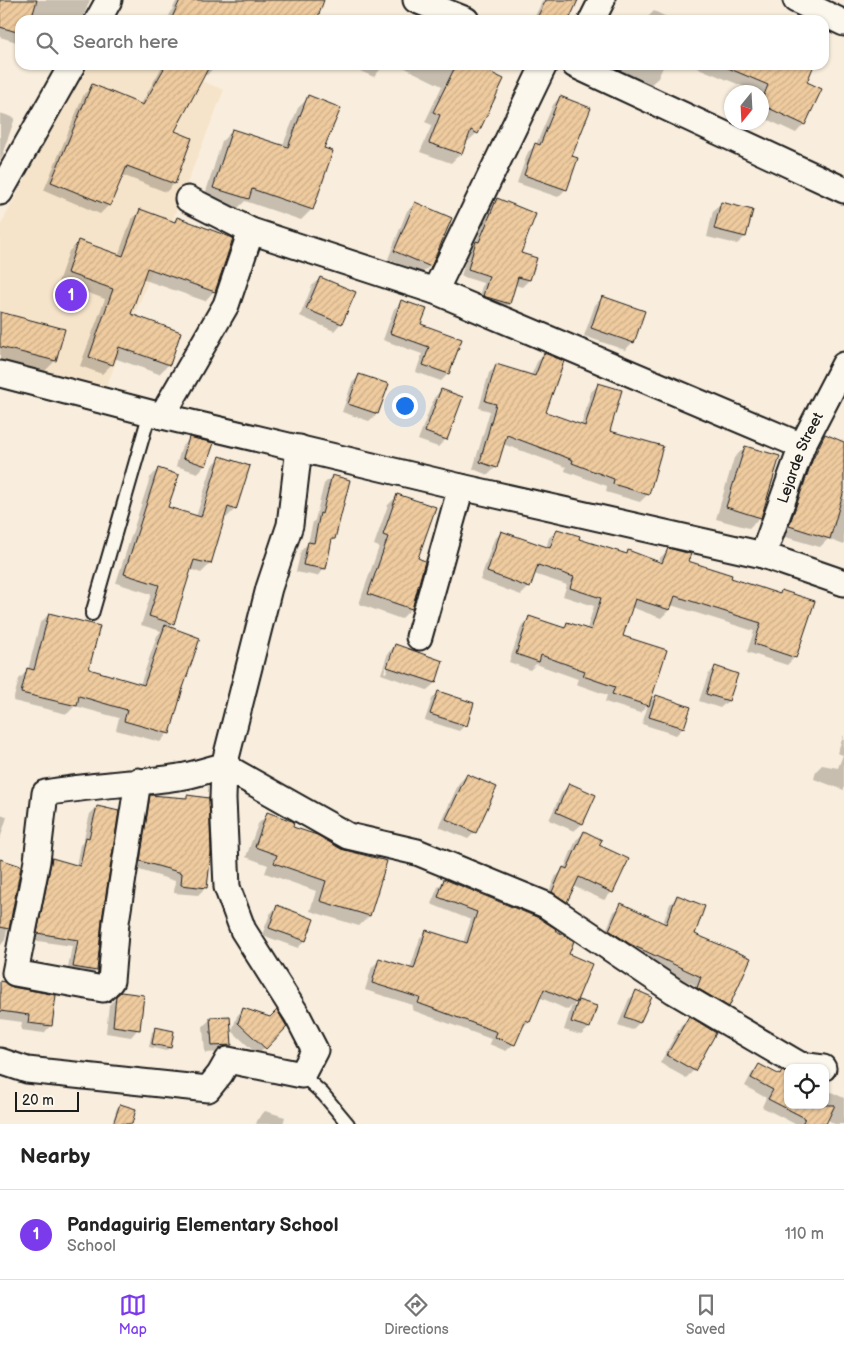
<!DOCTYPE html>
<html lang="en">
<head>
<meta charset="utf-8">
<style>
  :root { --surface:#fff; --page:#f6f6f6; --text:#222; --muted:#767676; --line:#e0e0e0; --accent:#7c3aed }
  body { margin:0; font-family:"Balsamiq Sans",sans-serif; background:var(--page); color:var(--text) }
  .controls { position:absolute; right:15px; bottom:15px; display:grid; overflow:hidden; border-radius:10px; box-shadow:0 1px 4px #0004 }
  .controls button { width:45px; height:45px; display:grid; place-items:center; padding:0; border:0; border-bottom:1px solid var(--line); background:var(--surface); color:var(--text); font:25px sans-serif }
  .compass { position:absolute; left:724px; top:85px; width:45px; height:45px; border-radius:50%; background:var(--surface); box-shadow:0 1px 4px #0004; rotate:198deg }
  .scale { position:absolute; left:15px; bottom:12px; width:64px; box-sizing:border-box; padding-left:5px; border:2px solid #1c1c1c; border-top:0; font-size:14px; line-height:18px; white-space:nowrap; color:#1c1c1c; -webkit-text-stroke:4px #fbf7ec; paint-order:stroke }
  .you { position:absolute; left:404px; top:405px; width:18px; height:18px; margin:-12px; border:4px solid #fff; border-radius:50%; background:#1a73e8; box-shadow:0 0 0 8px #1a73e833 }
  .badge { display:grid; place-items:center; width:32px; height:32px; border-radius:50%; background:var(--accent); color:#fff; font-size:16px; font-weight:700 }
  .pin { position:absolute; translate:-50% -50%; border:2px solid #fff; box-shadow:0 1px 5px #0006 }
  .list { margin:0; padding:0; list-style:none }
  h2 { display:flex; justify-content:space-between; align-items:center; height:65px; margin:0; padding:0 20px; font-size:21px }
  h2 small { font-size:16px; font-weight:400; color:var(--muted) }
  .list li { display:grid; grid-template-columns:32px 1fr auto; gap:15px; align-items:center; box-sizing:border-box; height:90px; padding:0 20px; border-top:1px solid var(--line) }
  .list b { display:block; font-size:19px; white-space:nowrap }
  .list p { margin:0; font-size:16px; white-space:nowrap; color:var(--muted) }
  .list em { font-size:16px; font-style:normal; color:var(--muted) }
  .icon { flex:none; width:28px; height:28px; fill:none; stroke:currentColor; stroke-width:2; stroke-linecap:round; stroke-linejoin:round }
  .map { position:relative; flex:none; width:844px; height:1124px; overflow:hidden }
  .search { position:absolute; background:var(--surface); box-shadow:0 1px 4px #0004; left:15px; right:15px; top:15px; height:55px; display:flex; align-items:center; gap:12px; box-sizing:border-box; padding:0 18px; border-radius:15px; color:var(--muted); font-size:19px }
  .sheet { height:155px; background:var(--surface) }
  nav { display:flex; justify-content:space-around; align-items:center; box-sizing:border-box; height:70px; border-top:1px solid var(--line); background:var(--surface); font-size:14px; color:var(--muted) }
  nav a { display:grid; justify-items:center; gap:2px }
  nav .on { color:var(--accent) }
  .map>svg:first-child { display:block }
  .built { fill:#f6e4ca }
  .shadow { fill:#0003; fill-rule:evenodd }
  .building { fill:url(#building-hatch); stroke:#1c1c1c }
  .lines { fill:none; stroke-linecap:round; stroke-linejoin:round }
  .service-casing { stroke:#1c1c1c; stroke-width:16 }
  .minor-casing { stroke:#1c1c1c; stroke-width:29 }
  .service { stroke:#fbf7ec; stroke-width:12 }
  .minor { stroke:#fbf7ec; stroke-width:25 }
  .labels { text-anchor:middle; stroke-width:4; stroke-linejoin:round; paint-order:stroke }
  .street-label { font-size:15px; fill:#1c1c1c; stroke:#fbf7ec }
</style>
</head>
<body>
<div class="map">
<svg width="844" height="1124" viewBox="0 0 844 1124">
  <defs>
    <pattern id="building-hatch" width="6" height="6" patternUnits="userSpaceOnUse" patternTransform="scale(1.25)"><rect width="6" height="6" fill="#efcb9f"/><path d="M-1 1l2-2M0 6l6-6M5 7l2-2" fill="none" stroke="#ccae88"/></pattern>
  </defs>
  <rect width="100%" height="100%" fill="#f9eedd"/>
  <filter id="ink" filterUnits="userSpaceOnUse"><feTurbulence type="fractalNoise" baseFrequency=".02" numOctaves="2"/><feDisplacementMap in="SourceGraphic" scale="10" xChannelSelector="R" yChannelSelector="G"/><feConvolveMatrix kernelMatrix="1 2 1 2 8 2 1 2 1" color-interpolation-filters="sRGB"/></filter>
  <g filter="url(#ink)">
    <!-- built -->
    <polygon class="built" points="85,65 164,65 224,90 105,390 0,364 0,226"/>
    <!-- shadow -->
    <g class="shadow">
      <polygon points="0,0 90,0 83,17 80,20 20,20 20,43 0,37"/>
      <polygon points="177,0 323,0 315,20 167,20"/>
      <polygon points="543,0 571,0 568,20 533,20"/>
      <polygon points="654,11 673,20 645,20"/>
      <polygon points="163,65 216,65 207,75 204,74 173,132 191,138 174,184 166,192 122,175 109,205 100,214 44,190 84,94 93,86 140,106"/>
      <polygon points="346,65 384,65 374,77"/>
      <polygon points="399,65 472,65 477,133 467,142 465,141 461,153 451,163 420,152 432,125 425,122 442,86"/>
      <polygon points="623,65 664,65 658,78 649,86 620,72"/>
      <polygon points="691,65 812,65 805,82 804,124 796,133 762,117 762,92 757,92"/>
      <polygon points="309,97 323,149 312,209 301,220 245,201 237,209 204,198 222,141 233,130 282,147 298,108"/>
      <polygon points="560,97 570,157 566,189 558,197 517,183 528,152 536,145 553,105"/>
      <polygon points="0,113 15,118 3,152 4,153 0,161"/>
      <polygon points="497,200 529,280 522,287 515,285 509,304 502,311 477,303 483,283 461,276 469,250 475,244 490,207"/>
      <polygon points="721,203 745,237 737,244 707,237 713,211"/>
      <polygon points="415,204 430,266 422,273 388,259 407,211"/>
      <polygon points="141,210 173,222 177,218 214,291 205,301 142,279 129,315 169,364 159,374 114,358 112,364 102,374 80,366 105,299 58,282 69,251 79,242 118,256 131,220"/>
      <polygon points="320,278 341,323 334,331 300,316 312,286"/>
      <polygon points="602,298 633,342 625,350 584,336 595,305"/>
      <polygon points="402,302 420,325 448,374 441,381 416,372 422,354 383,340 394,309"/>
      <polygon points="0,313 55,361 44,372 0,361"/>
      <polygon points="544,354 544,413 581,426 591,392 598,385 608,432 648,494 640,502 606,492 607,486 565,471 566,467 503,444 496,467 488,475 473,469 490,411 479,408 489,373 497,366 531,376 537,362"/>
      <polygon points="360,375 387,385 377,414 369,421 342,412 352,383"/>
      <polygon points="441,390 446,439 438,447 418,440 434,398"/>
      <polygon points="825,435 844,443 844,545 828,539 820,547 782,536 804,471 816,444"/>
      <polygon points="190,439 205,465 198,473 176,466 182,446"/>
      <polygon points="745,447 760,517 749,528 716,519 734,458"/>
      <polygon points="221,457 235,509 226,518 224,517 210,564 201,573 190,569 173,624 169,628 168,733 160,742 116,730 119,718 75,706 67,714 13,701 19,679 28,670 40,623 49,614 87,670 140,685 157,636 161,631 141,625 151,594 116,583 150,478 158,469 167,508 196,517 212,466"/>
      <polygon points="332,476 334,539 330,543 324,569 317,576 296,572 301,551 308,543 313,522 315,520 324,484"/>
      <polygon points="398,495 416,559 424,562 411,609 401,619 359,604 379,547 374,545 388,505"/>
      <polygon points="557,530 578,540 625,554 628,552 658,563 660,558 668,550 687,562 729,579 778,595 782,591 795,657 787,665 747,652 754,631 671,605 669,610 661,618 631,607 621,637 648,704 656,696 683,728 676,735 642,724 648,705 640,713 605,702 607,695 576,684 578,679 536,664 530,670 509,662 522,625 530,617 562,628 568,623 587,629 594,606 563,596 567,585 534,574 529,587 521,595 480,580 494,540 502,532 546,548 549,538"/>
      <path d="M 395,646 L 442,662 L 435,683 L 427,690 L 381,674 L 388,653 ZM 391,653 L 393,653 L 386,673 L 384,672 Z"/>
      <polygon points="715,668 736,674 728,701 720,708 699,701 708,675"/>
      <polygon points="438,693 465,725 459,731 425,720 432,699"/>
      <polygon points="844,735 844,790 814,779 816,771 822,765 838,768 843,755 837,753"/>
      <polygon points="467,775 475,832 468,839 439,827 459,783"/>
      <polygon points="570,784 594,795 582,824 574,831 549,820 562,792"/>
      <polygon points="151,797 186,799 188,797 206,887 198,895 174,893 175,881 133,868 143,804"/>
      <polygon points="97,807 101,920 96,970 89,977 67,973 72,946 31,940 45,867 52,860 76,866 80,845 83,842 90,814"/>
      <polygon points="268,814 291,827 369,916 359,926 310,911 316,891 265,873 268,865 246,857 258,824"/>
      <polygon points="0,815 7,817 0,839"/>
      <polygon points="584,833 598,846 612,892 604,900 573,886 566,901 559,909 545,900 556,876 564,869 576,840"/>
      <polygon points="0,860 20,867 5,940 0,946"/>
      <polygon points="445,880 567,955 591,965 573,1007 579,1002 596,1007 589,1028 581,1035 564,1030 572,1005 568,1010 539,997 529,1021 522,1028 514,1044 506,1051 489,1044 491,1039 412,1010 413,1005 365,990 372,967 380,960 410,969 420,938 427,931 463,943 471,920 431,904 438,887"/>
      <polygon points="677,897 728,1006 720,1013 690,996 695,985 622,951 603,938 614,912 622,905 663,923 670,904"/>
      <polygon points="277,907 305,940 298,948 262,935 270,914"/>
      <polygon points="0,982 51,1025 44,1033 21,1030 22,1022 0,1019"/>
      <polygon points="637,992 650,998 639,1023 632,1030 618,1025 629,999"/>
      <polygon points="121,993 138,1029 131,1037 106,1033 109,1005"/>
      <polygon points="243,1009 285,1026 258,1055 232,1031 237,1016"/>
      <polygon points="689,1018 715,1033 694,1070 686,1078 660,1063 681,1025"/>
      <polygon points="211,1019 230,1045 223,1052 205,1053 203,1026"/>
      <polygon points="156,1029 170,1047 166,1051 149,1047 152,1032"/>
      <polygon points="759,1065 788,1105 825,1105 825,1089 844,1098 844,1124 834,1124 827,1119 824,1124 795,1124 762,1107 766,1098 745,1086 752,1073"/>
      <polygon points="120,1105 130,1124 112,1124 117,1108"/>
      <polygon points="265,1111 285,1117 283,1124 256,1124 258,1119"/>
    </g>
    <!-- building -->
    <g class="building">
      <polygon points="0,0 37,0 31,20 20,20 20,33 0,27"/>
      <polygon points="180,0 324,0 317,20 171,20"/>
      <polygon points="546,0 578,0 569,20 536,20"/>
      <polygon points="166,65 210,65 175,131 192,138 175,184 127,166 110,206 51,182 92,84 143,105"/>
      <polygon points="456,65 475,65 504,79 478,134 471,130 462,154 429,143 440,115 433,112"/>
      <polygon points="721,65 814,65 807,82 822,89 805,125 762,105 762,100 768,85"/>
      <polygon points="308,95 341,108 324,148 333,151 313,210 252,189 249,199 213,188 232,129 288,147"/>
      <polygon points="560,96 591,108 572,156 578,158 567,190 524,175 535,143 540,145"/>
      <polygon points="497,198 536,214 521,253 537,258 530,280 518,277 510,304 483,296 489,276 468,269 476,241 479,242"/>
      <polygon points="415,202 452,218 431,267 394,251"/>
      <polygon points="721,202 753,210 746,237 714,229"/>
      <polygon points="140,209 175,222 177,217 233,238 215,292 147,268 131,314 181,332 170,365 119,347 113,365 89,357 113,289 67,273 78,240 123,256"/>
      <polygon points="320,277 356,292 342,324 306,309"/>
      <polygon points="602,296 645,311 634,343 591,328"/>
      <polygon points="401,300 427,309 421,324 462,339 449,374 423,365 429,347 390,333"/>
      <polygon points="0,312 65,329 56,361 0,347"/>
      <polygon points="544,353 564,361 546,412 585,426 598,383 622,390 610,431 663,446 649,495 613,484 614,479 572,463 573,460 507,435 497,468 480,462 496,404 485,401 496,364 535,376"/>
      <polygon points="359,374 389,384 378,414 348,404"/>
      <polygon points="441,389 463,397 447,440 425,432"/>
      <polygon points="825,434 844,442 844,490 830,539 789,526 812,461"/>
      <polygon points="189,437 214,443 206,466 183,458"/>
      <polygon points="745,446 780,456 761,518 726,507"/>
      <polygon points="220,456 250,466 236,510 228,507 211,564 194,560 174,624 149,616 159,585 124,574 158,468 179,475 168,507 201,517"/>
      <polygon points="332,475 350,480 335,539 332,539 326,569 303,565 308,542 314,543 320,513 322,514"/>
      <polygon points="397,494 436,507 418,558 425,561 412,609 368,594 388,537 383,535"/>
      <polygon points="557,529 580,536 579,539 627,554 628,550 662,563 668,548 691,554 688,561 732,575 731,578 780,594 781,590 815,601 796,658 754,644 761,623 675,596 670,610 635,599 623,636 667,650 649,706 612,694 615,687 583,676 585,671 541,655 539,662 516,654 529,616 565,628 567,622 591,630 601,598 570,588 574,577 538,565 530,588 487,572 501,531 550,548"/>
      <polygon points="49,613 100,626 89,669 144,685 165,625 200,638 183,688 170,734 124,721 127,710 79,696 77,706 21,693 27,668 34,670"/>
      <polygon points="395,644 443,661 436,683 387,667"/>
      <polygon points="715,666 738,674 729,701 706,694"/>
      <polygon points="438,691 474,703 467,726 430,714"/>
      <polygon points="656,695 691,707 684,728 649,717"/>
      <polygon points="467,774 497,787 476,833 446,819"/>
      <polygon points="569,783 596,795 583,824 556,812"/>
      <polygon points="150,795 187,798 187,795 209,798 211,852 207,888 181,885 182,873 140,861"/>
      <polygon points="97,806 119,811 102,920 97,971 73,967 78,940 37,933 52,858 80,866 86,837 89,838"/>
      <polygon points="267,812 292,821 294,822 293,827 317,835 341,849 387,861 370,916 320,901 326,881 274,863 277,855 255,847"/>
      <polygon points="584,831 602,840 599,845 629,859 613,893 579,877 567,902 552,892 563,867 567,869"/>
      <polygon points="0,859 21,866 9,929 0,927"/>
      <polygon points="444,879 539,918 556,929 555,930 574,941 569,954 592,964 576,1003 544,989 530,1022 526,1020 515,1045 495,1037 497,1032 418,1003 420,998 372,983 379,958 414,969 426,930 467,943 477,912 438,897"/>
      <polygon points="677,895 705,906 695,934 751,958 729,1007 697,988 701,977 630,944 609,930 621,903 666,924"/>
      <polygon points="277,905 314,919 306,941 269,928"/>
      <polygon points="0,981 4,982 12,987 56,995 52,1026 28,1023 29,1015 0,1011"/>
      <polygon points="636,990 652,997 640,1023 625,1017"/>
      <polygon points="121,992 144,995 140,1030 113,1026 116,996"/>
      <polygon points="578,1000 597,1006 590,1028 571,1022"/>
      <polygon points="243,1008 270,1017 277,1010 287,1027 266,1049 238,1023"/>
      <polygon points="230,1016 232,1045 212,1046 210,1017"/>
      <polygon points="689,1016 716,1033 695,1071 667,1055"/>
      <polygon points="155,1027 174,1031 171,1048 152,1044"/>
      <polygon points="759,1064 780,1075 782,1071 788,1074 788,1105 835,1105 826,1124 802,1124 805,1118 768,1099 773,1090 751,1078"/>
      <polygon points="120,1104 136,1109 132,1124 113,1124"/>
    </g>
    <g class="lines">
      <!-- service casing -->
      <g class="service-casing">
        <g id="service">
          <polyline points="92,614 150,412"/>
          <polyline points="302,1075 323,1094 348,1124"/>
        </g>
      </g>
      <!-- minor casing -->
      <g class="minor-casing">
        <g id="minor">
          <polyline points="416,0 466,20"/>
          <polyline points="796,0 844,23"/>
          <polyline points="98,20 109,0"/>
          <polyline points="592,20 602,0"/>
          <polyline points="575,65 844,190"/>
          <polyline points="0,192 72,65"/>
          <polyline points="188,199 251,231 435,291 802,446"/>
          <polyline points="435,291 544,65"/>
          <polyline points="0,374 162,416 461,487 763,555 844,583"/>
          <polyline points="162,416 226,305 251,231"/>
          <path id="s1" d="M 763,555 L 802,446 L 844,365"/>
          <polyline points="419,637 461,487"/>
          <path d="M 138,781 L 116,922 L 111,981 L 103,989 L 15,973 L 37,861 L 45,793 C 90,785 135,784 179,777 C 194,775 209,769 224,766 L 269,588 L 290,525 L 299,448"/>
          <polyline points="0,1061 27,1070 208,1089 220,1074 228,1060 302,1075 315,1050 297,1015 243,930 227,887 223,799 224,766 348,836 417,852 546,905 674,991 800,1065 823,1068"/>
        </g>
      </g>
      <!-- service -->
      <use href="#service" class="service"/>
      <!-- minor -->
      <use href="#minor" class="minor"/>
    </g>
  </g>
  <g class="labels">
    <!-- street labels -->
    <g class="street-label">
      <text dy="5" stroke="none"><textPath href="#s1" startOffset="104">Lejarde Street</textPath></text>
    </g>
  </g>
</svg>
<div class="controls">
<button><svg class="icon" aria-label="locate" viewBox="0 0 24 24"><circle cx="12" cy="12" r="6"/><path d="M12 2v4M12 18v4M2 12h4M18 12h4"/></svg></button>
</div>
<svg class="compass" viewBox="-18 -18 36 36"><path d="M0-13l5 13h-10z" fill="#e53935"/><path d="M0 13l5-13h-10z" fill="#767676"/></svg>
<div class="scale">20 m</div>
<div class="you"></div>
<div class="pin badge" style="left:71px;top:295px">1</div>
<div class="search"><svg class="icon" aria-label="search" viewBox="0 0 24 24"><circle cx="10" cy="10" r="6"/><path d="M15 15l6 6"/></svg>Search here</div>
</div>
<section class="sheet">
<h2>Nearby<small></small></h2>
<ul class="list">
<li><span class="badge">1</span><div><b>Pandaguirig Elementary School</b><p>School</p></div><em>110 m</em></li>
</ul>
</section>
<nav>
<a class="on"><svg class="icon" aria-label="map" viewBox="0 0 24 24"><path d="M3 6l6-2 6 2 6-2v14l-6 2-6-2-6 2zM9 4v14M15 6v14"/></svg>Map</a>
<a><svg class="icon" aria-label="directions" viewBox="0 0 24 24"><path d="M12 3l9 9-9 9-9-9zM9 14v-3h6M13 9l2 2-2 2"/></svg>Directions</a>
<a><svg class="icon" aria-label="saved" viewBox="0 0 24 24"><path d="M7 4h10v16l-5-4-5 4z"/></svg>Saved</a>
</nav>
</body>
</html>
